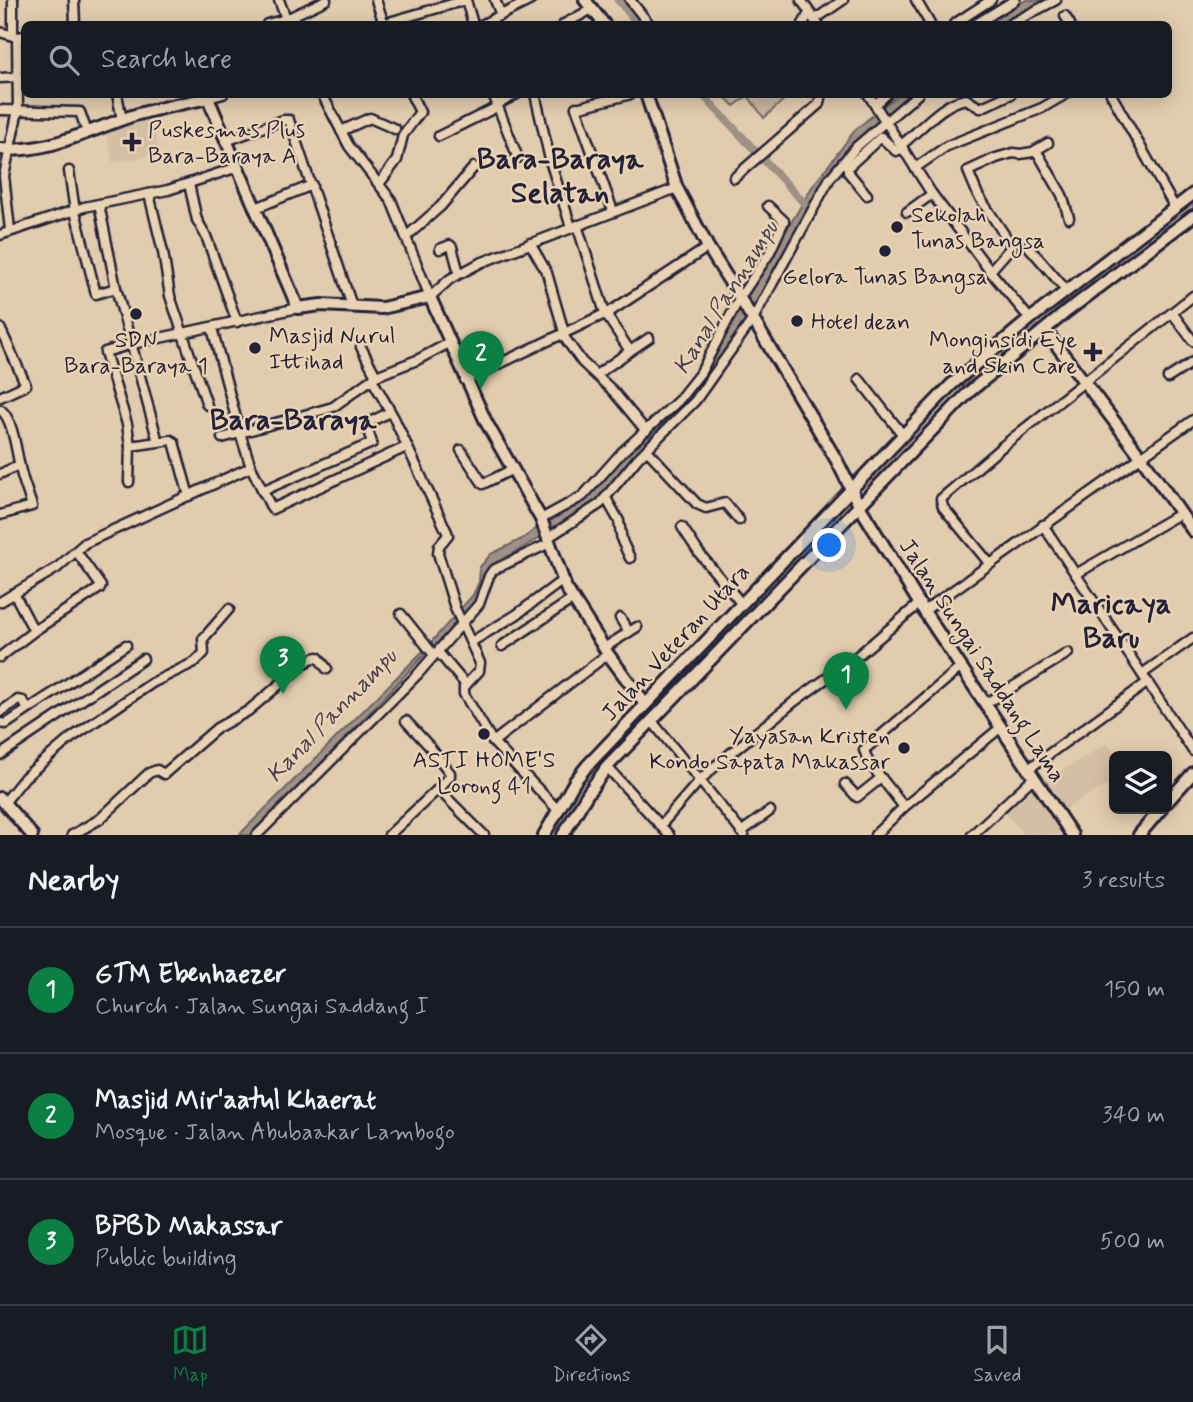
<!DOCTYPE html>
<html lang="en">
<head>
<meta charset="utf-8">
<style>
  :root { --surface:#171b24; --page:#242831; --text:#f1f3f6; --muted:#9ea1a6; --line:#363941; --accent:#0b8043 }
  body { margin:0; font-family:Mynerve,sans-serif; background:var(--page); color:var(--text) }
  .controls { position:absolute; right:21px; bottom:21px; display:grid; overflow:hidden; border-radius:10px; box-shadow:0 4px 18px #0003 }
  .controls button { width:63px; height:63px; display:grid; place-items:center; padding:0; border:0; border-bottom:2px solid var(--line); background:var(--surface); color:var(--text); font:35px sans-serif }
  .you { position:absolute; left:830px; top:546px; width:24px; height:24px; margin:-18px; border:5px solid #fff; border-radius:50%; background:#1a73e8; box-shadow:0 0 0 10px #1a73e833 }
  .badge { display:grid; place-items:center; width:46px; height:46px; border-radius:50%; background:var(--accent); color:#fff; font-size:23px; font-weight:700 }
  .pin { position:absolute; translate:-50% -58px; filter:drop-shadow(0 2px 4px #0008) }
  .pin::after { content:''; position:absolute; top:37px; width:24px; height:21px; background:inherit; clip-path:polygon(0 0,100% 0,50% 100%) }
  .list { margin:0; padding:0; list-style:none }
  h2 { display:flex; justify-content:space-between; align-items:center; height:91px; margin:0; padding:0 28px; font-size:30px }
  h2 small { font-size:23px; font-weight:400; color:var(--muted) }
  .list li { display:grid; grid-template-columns:46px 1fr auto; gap:21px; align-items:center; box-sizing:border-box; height:126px; padding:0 28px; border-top:2px solid var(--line) }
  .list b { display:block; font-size:26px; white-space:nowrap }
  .list p { margin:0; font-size:23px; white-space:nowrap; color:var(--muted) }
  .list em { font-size:23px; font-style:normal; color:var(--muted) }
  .icon { flex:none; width:38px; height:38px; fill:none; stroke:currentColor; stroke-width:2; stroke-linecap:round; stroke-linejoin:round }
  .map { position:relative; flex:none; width:1193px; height:835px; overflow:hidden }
  .search { position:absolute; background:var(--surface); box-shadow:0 4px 18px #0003; left:21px; right:21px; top:21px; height:77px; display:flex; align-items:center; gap:18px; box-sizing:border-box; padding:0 24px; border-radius:10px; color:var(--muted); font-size:26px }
  .sheet { height:469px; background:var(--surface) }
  nav { display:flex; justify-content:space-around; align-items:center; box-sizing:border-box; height:98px; border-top:2px solid var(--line); background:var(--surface); font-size:19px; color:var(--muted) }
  nav a { display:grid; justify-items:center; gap:4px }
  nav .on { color:var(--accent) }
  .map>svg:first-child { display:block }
  .built { fill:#d4bfa5 }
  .green { fill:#c6b39d; stroke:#746a6c; stroke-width:2 }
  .water { fill:#9e9085; stroke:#6c6467; stroke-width:2 }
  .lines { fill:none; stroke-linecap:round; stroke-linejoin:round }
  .canal { stroke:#9e9085; stroke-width:8 }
  .street-casing { stroke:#22223b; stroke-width:13 }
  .secondary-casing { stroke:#22223b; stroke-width:16 }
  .street { stroke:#ead3b3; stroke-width:8 }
  .secondary { stroke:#ead3b3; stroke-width:10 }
  .poi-dot { fill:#22223b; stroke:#ead3b3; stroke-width:2.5 }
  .labels { text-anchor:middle; stroke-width:5; stroke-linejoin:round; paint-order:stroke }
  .poi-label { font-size:23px; fill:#22223b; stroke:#ead3b3; text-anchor:start }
  .street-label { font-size:23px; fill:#22223b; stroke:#ead3b3 }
  .water-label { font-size:24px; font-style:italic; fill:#474351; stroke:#ead3b3 }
  .district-label { font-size:30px; font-weight:bold; fill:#22223b; stroke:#ead3b3 }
</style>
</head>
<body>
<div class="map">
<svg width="1193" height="835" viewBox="0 0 1193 835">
  <rect width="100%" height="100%" fill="#e2ccae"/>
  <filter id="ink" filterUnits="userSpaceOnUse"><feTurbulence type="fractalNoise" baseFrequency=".0143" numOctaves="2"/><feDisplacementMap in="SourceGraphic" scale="14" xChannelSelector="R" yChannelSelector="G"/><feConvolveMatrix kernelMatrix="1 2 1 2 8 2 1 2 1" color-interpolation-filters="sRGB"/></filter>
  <g filter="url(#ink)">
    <!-- built -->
    <g class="built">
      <polygon points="151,119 160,153 113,163 106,132"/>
      <polygon points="1107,743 1115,756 1114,781 1063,810 1045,781"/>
      <polygon points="1034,788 1063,835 1024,835 1005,813"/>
    </g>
    <!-- green -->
    <g class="green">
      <polygon points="723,95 789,95 764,118 748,96 734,106"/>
      <polygon points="1193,198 1193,213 1007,358 999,349"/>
      <polygon points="960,383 967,391 877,485 869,476"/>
      <polygon points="822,525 831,534 780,582 773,575"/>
      <polygon points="749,600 757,608 576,807 567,801 593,768"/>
    </g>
    <!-- water -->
    <g class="water">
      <polygon points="1026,0 1047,0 1005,24 985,24"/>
      <polygon points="898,95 913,95 856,145 824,186 745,324 712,376 668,429 622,470 593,506 487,569 479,599 457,625 424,655 254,835 239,835 426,648 473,595 479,582 480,567 491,554 522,539 551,518 582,501 622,456 677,407 700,378 812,187 856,129"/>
    </g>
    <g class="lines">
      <!-- canal -->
      <g class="canal">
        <polyline points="618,0 638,24"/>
        <polyline points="702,94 807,206"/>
      </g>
      <!-- street casing -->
      <g class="street-casing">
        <g id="street">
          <polyline points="74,0 75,24"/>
          <polyline points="279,0 288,24"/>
          <polyline points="376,0 384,24"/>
          <polyline points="466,0 473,24"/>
          <polyline points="495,0 501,15"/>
          <polyline points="630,0 649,24"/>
          <polyline points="801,0 818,24"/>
          <polyline points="916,0 930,24"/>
          <polyline points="1065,16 1070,24"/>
          <polyline points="814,20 843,0"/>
          <polyline points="267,24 286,19 326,0"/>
          <polyline points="382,24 466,0"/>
          <polyline points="483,24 531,0"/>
          <polyline points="564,24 592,9"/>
          <polyline points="803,24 809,13"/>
          <polyline points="954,24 991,0"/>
          <polyline points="976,24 1015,0"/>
          <polyline points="1010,24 1056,0"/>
          <polyline points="0,32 17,37 24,36"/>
          <polyline points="13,36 13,0"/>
          <polyline points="0,78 19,77"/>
          <polyline points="117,94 122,120"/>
          <polyline points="322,94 349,146 391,200 430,297 450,279 480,263 677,188"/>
          <polyline points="493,94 518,158"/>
          <polyline points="535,94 551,164 571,227"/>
          <polyline points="868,94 932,194 990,271 1030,319"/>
          <polyline points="1111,94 1175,208"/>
          <polyline points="208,98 223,94"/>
          <polyline points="496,105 517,94"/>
          <polyline points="875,105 887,94"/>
          <polyline points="576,107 613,211"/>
          <polyline points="576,108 631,94"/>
          <polyline points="0,110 80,112 87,132"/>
          <polyline points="341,131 370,118 395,129"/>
          <polyline points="439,136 497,107"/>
          <polyline points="226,141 283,120 289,120 352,306"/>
          <path d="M 901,145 C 921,130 941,103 966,99 L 980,108 L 1011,94"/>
          <polyline points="1036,150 1062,195 1069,218"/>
          <polyline points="915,168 947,146 1042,108 1066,94"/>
          <polyline points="69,171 75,211 96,294 116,288"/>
          <polyline points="734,178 819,104 821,94"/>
          <polyline points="189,184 197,220 206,236 237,322"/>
          <polyline points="379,184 397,160 403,135 420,112 411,94"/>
          <polyline points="149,194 163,252 170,296 207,405"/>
          <polyline points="867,195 848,172 848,167 881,137 896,151 903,148"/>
          <polyline points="99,204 116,288 158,442 130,446"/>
          <polyline points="256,208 312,185"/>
          <polyline points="907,212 932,194"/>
          <polyline points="577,225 605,313 630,351 649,338"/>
          <polyline points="10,230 4,176 18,110 17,37"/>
          <polyline points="0,235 84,207 168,190 238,167"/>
          <polyline points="406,237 441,206 474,167"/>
          <polyline points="530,243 547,273 564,332"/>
          <polyline points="1028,246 1067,291"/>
          <polyline points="440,249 450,245 452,247 459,273"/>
          <polyline points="990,271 1012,246 978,195 968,171 996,158 1013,153 1020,154 1033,152 1048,143"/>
          <polyline points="1173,314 1193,341"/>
          <polyline points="0,328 26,385 0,397"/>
          <polyline points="212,328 240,433 222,438"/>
          <polyline points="562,334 582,362 613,391 646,431"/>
          <polyline points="361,347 376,376"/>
          <polyline points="596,375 630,351"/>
          <polyline points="1168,378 1193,362"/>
          <polyline points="372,379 394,418 447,532 448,535 439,546 438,553 455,608 480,663 479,671 464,687 464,694 493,742 558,810"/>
          <polyline points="859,379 903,435"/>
          <polyline points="465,380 611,311 708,247"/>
          <polyline points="158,442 171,440 174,442 189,496"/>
          <polyline points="406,447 272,509 251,467 240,433 333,407 376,376 417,360 449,343"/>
          <polyline points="461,450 483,484 513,469"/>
          <polyline points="647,450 697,504 706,508 725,503 739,520"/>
          <polyline points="0,474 19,465"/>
          <polyline points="129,482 130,446 127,424 105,352 132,344 298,308"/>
          <polyline points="262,491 372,443 366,424 390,412"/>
          <polyline points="606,498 619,521 622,541 630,558"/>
          <path d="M 0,515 L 32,506 C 29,497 26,488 23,479 C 17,462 15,421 1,410"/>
          <polyline points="541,519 583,496 622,452 678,401 701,372 739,299 769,254 784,221 768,206"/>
          <polyline points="1043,525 1193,751"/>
          <polyline points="682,527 699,553 741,603"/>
          <polyline points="549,537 600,504 638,458 695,401 753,319 830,178 856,147 918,94"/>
          <polyline points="990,564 943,507 941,499 1004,445 1193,296"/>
          <polyline points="1076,574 1181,513"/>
          <polyline points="14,593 34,631"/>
          <polyline points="0,602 57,568 85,543 251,467"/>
          <polyline points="924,611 1193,420"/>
          <polyline points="401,614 434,655"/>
          <polyline points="620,618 629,632"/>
          <polyline points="471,642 516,615 563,580"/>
          <polyline points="502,646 573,599"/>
          <polyline points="604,648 637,627"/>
          <polyline points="438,652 466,685"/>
          <polyline points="0,657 34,631 100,588 101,586 76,551"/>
          <polyline points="1142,674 1193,638"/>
          <polyline points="985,704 1068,653"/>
          <polyline points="0,712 18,700 23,701 27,708"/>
          <polyline points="651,720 744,835"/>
          <polyline points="406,721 430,747 450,773 450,776 438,789"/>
          <polyline points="0,723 6,724 126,645"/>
          <polyline points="493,742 608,654"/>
          <polyline points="0,755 143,659"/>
          <polyline points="607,767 669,835"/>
          <polyline points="1027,770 1148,682"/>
          <polyline points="845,784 857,797 881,778"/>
          <polyline points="4,803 25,777 71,738 152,683 195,662 204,653 203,639 229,609"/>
          <polyline points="904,807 868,761 864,750 961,667"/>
          <polyline points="661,825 700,780 720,762 795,701 855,658 920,603"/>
          <polyline points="741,832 770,811"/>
          <polyline points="72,835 100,819 149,773 157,770 164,774 217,728 248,711 310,659 318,657 327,669"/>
          <polyline points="257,835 417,675 479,604 489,576 493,570 550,543"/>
          <polyline points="389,835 438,789 484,835"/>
          <polyline points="875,835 904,807 1000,728"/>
          <polyline points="972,835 1033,778"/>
        </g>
      </g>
      <!-- secondary casing -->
      <g class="secondary-casing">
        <g id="secondary">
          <polyline points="585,0 604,24"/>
          <polyline points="646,94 677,188 708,247 751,316 837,461 860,507 924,611 1072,835"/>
          <path d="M 0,149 C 47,154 91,129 135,115 C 158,108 184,103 208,98 L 298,308 L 321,305 L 382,308 L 430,297 L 486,422 L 541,519 L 566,588 L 608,654 L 645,704"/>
          <polyline points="1045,330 1142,458 1193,531"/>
          <polyline points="0,798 32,835"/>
          <polyline points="1167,802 1193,773"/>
          <polyline points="544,835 575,781 587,766 951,385 1030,319 1193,194"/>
          <polyline points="563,835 588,793 607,767 969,392 1066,312 1193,216"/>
          <polyline points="1139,835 1161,809"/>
        </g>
      </g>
      <!-- street -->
      <use href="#street" class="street"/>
      <!-- secondary -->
      <use href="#secondary" class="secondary"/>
    </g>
  </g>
  <!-- markers -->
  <g class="poi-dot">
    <path d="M128.5 131.5h7v7h7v7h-7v7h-7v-7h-7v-7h7z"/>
    <circle cx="897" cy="227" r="7"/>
    <circle cx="885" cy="251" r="7"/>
    <circle cx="136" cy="314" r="7"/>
    <circle cx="797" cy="321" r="7"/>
    <circle cx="255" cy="348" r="7"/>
    <path d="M1089.5 341.5h7v7h7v7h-7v7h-7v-7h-7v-7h7z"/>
    <circle cx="484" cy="734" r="7"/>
    <circle cx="904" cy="748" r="7"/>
  </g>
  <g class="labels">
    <!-- poi labels -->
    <g class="poi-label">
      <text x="148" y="137">Puskesmas Plus<tspan x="148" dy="26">Bara-Baraya A</tspan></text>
      <text x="911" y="222">Sekolah<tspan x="911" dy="26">Tunas Bangsa</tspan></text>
      <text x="885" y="284" text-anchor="middle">Gelora Tunas Bangsa</text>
      <text x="811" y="329">Hotel dean</text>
      <text x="269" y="343">Masjid Nurul<tspan x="269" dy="26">Ittihad</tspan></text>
      <text x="136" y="347" text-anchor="middle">SDN<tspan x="136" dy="26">Bara-Baraya 1</tspan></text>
      <text x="1077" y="347" text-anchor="end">Monginsidi Eye<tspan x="1077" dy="26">and Skin Care</tspan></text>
      <text x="890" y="743" text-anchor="end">Yayasan Kristen<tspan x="890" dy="26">Kondo Sapata Makassar</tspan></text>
      <text x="484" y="767" text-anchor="middle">ASTI HOME'S<tspan x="484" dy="26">Lorong 41</tspan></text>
    </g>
    <!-- street labels -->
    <g class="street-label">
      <text transform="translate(675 642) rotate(-47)" y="8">Jalan Veteran Utara</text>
      <text transform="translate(983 660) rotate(57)" y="8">Jalan Sungai Saddang Lama</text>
    </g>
    <!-- water labels -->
    <g class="water-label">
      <text transform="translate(725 297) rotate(-58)" y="8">Kanal Pannampu</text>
      <text transform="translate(331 715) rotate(-46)" y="8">Kanal Pannampu</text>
    </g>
    <!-- district labels -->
    <g class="district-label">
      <text x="560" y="168">Bara-Baraya<tspan x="560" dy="34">Selatan</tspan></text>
      <text x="293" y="429">Bara-Baraya</text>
      <text x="1111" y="613">Maricaya<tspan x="1111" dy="34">Baru</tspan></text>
    </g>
  </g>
</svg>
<div class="controls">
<button><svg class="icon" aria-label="layers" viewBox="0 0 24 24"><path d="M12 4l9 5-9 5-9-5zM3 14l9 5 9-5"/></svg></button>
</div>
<div class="you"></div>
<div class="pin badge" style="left:846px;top:710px">1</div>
<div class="pin badge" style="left:481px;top:389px">2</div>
<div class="pin badge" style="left:283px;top:694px">3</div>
<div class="search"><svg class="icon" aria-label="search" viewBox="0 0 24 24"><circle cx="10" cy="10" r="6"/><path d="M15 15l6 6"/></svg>Search here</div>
</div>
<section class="sheet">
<h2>Nearby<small>3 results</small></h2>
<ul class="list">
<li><span class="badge">1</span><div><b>GTM Ebenhaezer</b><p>Church · Jalan Sungai Saddang I</p></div><em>150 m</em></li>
<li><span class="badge">2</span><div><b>Masjid Mir'aatul Khaerat</b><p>Mosque · Jalan Abubaakar Lambogo</p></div><em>340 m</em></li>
<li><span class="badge">3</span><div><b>BPBD Makassar</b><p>Public building</p></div><em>500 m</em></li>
</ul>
</section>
<nav>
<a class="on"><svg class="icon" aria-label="map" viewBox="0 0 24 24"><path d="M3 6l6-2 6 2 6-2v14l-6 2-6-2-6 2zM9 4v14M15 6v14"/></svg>Map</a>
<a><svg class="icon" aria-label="directions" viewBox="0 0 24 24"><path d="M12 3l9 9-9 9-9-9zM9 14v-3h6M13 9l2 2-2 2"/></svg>Directions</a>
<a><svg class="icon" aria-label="saved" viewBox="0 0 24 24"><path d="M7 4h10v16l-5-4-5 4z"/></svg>Saved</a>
</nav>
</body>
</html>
